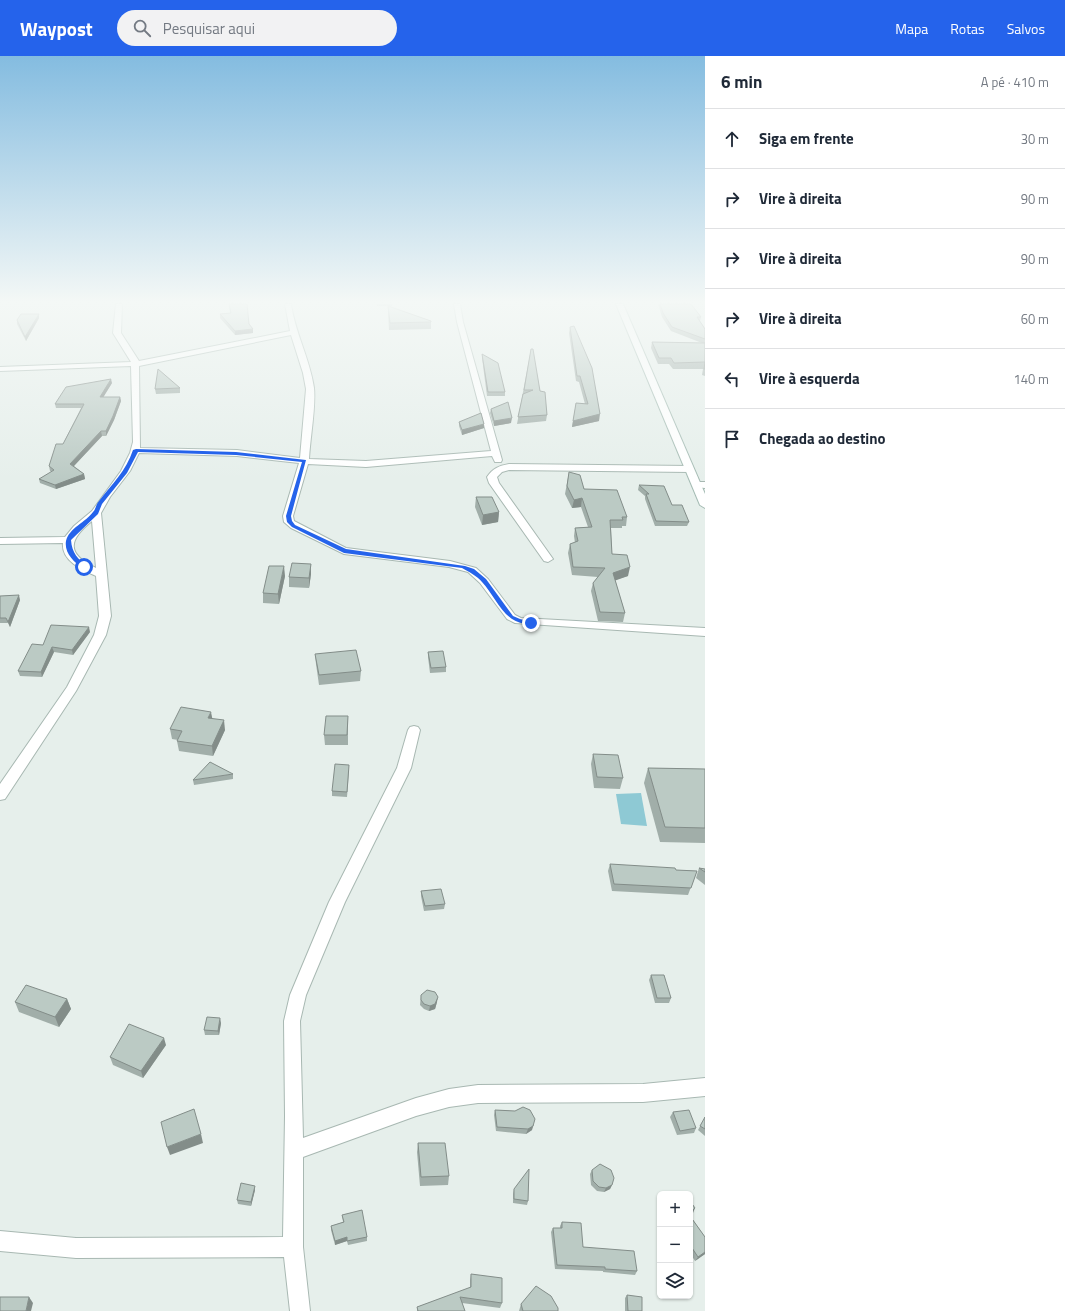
<!DOCTYPE html>
<html lang="pt">
<head>
<meta charset="utf-8">
<style>
  :root { --surface:#fff; --page:#f2f2f3; --text:#1f2937; --muted:#747a83; --line:#e0e1e3; --accent:#2563eb }
  body { margin:0; font-family:"Titillium Web",sans-serif; background:var(--page); color:var(--text) }
  .controls { position:absolute; right:12px; bottom:12px; display:grid; overflow:hidden; border-radius:6px; box-shadow:0 1px 3px #0004 }
  .controls button { width:36px; height:36px; display:grid; place-items:center; padding:0; border:0; border-bottom:1px solid var(--line); background:var(--surface); color:var(--text); font:20px sans-serif }
  .stop { position:absolute; width:12px; height:12px; margin:-9px; border:3px solid #2563eb; border-radius:50%; background:#fff }
  .stop.end { background:#2563eb; border-color:#fff; box-shadow:0 1px 4px #0008 }
  .list { margin:0; padding:0; list-style:none }
  h2 { display:flex; justify-content:space-between; align-items:center; height:52px; margin:0; padding:0 16px; font-size:17px }
  h2 small { font-size:13px; font-weight:400; color:var(--muted) }
  .list li { display:grid; grid-template-columns:26px 1fr auto; gap:12px; align-items:center; box-sizing:border-box; height:60px; padding:0 16px; border-top:1px solid var(--line) }
  .list b { display:block; font-size:15px; white-space:nowrap }
  .list em { font-size:13px; font-style:normal; color:var(--muted) }
  .icon { flex:none; width:22px; height:22px; fill:none; stroke:currentColor; stroke-width:2; stroke-linecap:round; stroke-linejoin:round }
  .map { position:relative; flex:none; width:705px; height:1255px; overflow:hidden }
  header { display:flex; align-items:center; gap:24px; box-sizing:border-box; height:56px; padding:0 20px; background:var(--accent); color:#fff }
  header strong { font-size:19px }
  nav { display:flex; gap:22px; margin-inline-start:auto; font-size:14px }
  .search { width:280px; height:36px; background:var(--page); display:flex; align-items:center; gap:10px; box-sizing:border-box; padding:0 14px; border-radius:22px; color:var(--muted); font-size:15px }
  main { display:flex }
  aside { flex:1; background:var(--surface) }
  .map>svg:first-child { display:block }
  .water { fill:#8ec9d4 }
  .lines { fill:none; stroke-linecap:round; stroke-linejoin:round }
  .street-casing { stroke:#a8b8b2; stroke-width:2 }
  .secondary-casing { stroke:#a4bbb3; stroke-width:2 }
  .street { fill:#fff; fill-rule:evenodd }
  .secondary { fill:#fff; fill-rule:evenodd }
  .wall { fill:#a1aea9 }
  .shaded-wall { fill:#838d89 }
  .building { fill:#bbcac4; stroke:#838d89 }
  .route { fill:#2563eb }
</style>
</head>
<body>
<header>
<strong>Waypost</strong>
<div class="search"><svg class="icon" aria-label="search" viewBox="0 0 24 24"><circle cx="10" cy="10" r="6"/><path d="M15 15l6 6"/></svg>Pesquisar aqui</div>
<nav><a>Mapa</a><a>Rotas</a><a>Salvos</a></nav>
</header>
<main>
<div class="map">
<svg width="705" height="1255" viewBox="0 0 705 1255">
  <rect width="100%" height="100%" fill="#e6efeb"/>
  <!-- water -->
  <polygon class="water" points="641,737 647,770 621,768 616,738"/>
  <g class="lines">
    <!-- street casing -->
    <g class="street-casing">
      <g id="street">
        <path d="M 116,248 L 122,248 L 121,277 L 139,305 L 290,275 L 285,248 L 291,248 C 295,277 310,303 314,332 C 316,350 310,383 309,403 L 366,405 L 491,395 L 457,266 L 454,248 L 460,248 L 463,266 L 502,404 L 501,406 L 495,406 L 492,400 L 366,411 L 308,408 L 293,460 L 294,465 L 346,492 L 450,505 L 476,512 L 488,523 L 515,559 L 521,562 L 705,572 L 705,580 L 515,567 L 507,563 L 480,527 L 468,516 L 449,511 L 344,498 L 291,472 L 284,466 L 283,460 L 299,407 L 237,400 L 139,397 L 130,415 L 110,441 L 101,457 L 111,560 L 106,579 L 76,635 L 5,743 L 0,744 L 0,728 L 67,631 L 94,579 L 99,560 L 96,520 C 83,514 61,505 63,487 L 0,488 L 0,482 L 65,481 L 74,470 L 92,455 L 121,415 L 130,397 L 133,386 L 131,310 L 0,315 L 0,311 L 131,306 L 113,277 ZM 291,279 L 303,317 L 306,333 L 300,402 L 237,394 L 140,392 L 139,310 ZM 92,465 L 96,512 C 66,498 68,484 92,465 Z"/>
        <path d="M 509,408 L 690,410 L 694,413 L 690,416 L 509,414 L 502,416 L 497,421 L 499,427 L 553,503 L 548,506 L 544,505 L 489,427 L 487,421 C 493,412 499,410 509,408 Z"/>
        <polygon points="697,426 705,426 705,432 694,431 692,429"/>
        <polygon points="414,670 418,671 420,674 411,712 345,846 306,939 300,965 303,1082 416,1042 449,1033 478,1029 643,1028 705,1022 705,1040 643,1046 478,1047 449,1051 416,1060 303,1101 303,1191 310,1255 290,1255 284,1201 76,1202 0,1195 0,1175 76,1182 283,1181 285,1060 284,965 290,939 329,846 397,712 408,674 410,671"/>
      </g>
    </g>
    <!-- secondary casing -->
    <g class="secondary-casing">
      <polygon id="secondary" points="616,248 623,248 705,438 705,452 700,449"/>
    </g>
    <!-- street -->
    <use href="#street" class="street"/>
    <!-- secondary -->
    <use href="#secondary" class="secondary"/>
  </g>
  <!-- wall -->
  <g class="wall">
    <polygon points="229,248 249,268 253,277 235,279 220,262 220,258 230,257"/>
    <polygon points="377,248 392,248 392,250 389,250 431,265 431,273 389,274 388,256 388,250 377,250"/>
    <polygon points="658,248 691,248 701,261 700,265 705,273 705,320 702,319 703,313 673,313 669,308 658,308 651,292 652,286 702,287 671,275 662,261"/>
    <polygon points="39,262 26,285 17,268 17,264"/>
    <polygon points="570,271 599,365 572,371 576,347 585,348 579,326 576,325 569,277"/>
    <polygon points="531,293 540,335 547,359 546,365 517,368"/>
    <polygon points="482,298 505,336 505,340 487,340 482,302"/>
    <polygon points="112,327 103,341 120,341 121,345 114,364 106,380 102,380 74,410 84,418 85,423 56,433 40,427 39,423 52,416 50,415 49,410 63,388 81,352 56,352 55,348"/>
    <polygon points="180,332 180,337 156,338 155,333"/>
    <polygon points="491,353 511,367 494,370 490,357"/>
    <polygon points="459,366 484,372 462,379 459,370"/>
    <polygon points="569,416 584,433 627,461 626,470 622,470 622,472 611,472 612,498 628,520 615,524 625,557 623,566 598,565 591,535 593,527 598,521 572,519 568,497 570,488 575,487 574,480 575,472 588,471 581,451 572,452 565,438"/>
    <polygon points="639,429 672,449 689,466 687,470 655,470 645,443 645,440 638,434"/>
    <polygon points="476,441 499,456 498,466 482,469 475,451"/>
    <polygon points="311,508 311,518 309,532 289,531 289,521"/>
    <polygon points="285,520 279,548 263,547 263,537"/>
    <polygon points="0,540 20,544 10,571 8,567 0,567"/>
    <polygon points="90,576 73,599 54,596 42,621 20,620 18,615 43,589"/>
    <polygon points="428,596 446,611 446,616 430,617 428,601"/>
    <polygon points="315,598 361,615 360,625 319,629 316,608"/>
    <polygon points="348,660 348,689 325,689 324,679"/>
    <polygon points="212,662 225,674 213,700 179,695 177,685 178,684 172,683 170,673"/>
    <polygon points="593,698 623,722 620,733 594,732 591,708"/>
    <polygon points="648,712 705,713 705,787 660,786 644,727"/>
    <polygon points="349,714 347,741 332,740 332,735"/>
    <polygon points="233,718 233,723 194,729 193,724"/>
    <polygon points="610,808 676,814 697,815 688,839 612,835 608,815"/>
    <polygon points="699,812 705,813 705,829 696,822"/>
    <polygon points="421,835 445,848 444,853 424,855 421,840"/>
    <polygon points="651,919 671,942 669,947 655,947 649,924"/>
    <polygon points="421,939 437,946 435,953 429,955 424,953 420,949"/>
    <polygon points="67,943 71,953 59,971 19,956 15,946"/>
    <polygon points="221,967 219,979 205,979 204,974"/>
    <polygon points="166,989 143,1022 113,1009 110,1001"/>
    <polygon points="495,1054 515,1055 532,1074 526,1078 496,1075 494,1059"/>
    <polygon points="673,1056 696,1072 694,1077 677,1079 670,1061"/>
    <polygon points="705,1061 705,1080 698,1074"/>
    <polygon points="418,1087 449,1120 448,1129 420,1130 417,1096"/>
    <polygon points="592,1114 612,1129 610,1133 604,1136 597,1135 591,1129 590,1118"/>
    <polygon points="514,1133 528,1145 527,1149 513,1147 513,1138"/>
    <polygon points="255,1134 251,1150 238,1148 237,1144"/>
    <polygon points="342,1159 367,1181 367,1185 348,1189 347,1185 335,1189 331,1174 331,1170 343,1166"/>
    <polygon points="690,1160 705,1181 705,1198 695,1205 690,1197"/>
    <polygon points="562,1166 583,1191 637,1215 635,1219 603,1216 603,1215 555,1213 551,1176 553,1172 560,1172 560,1170"/>
    <polygon points="471,1218 502,1247 500,1252 462,1247 465,1255 417,1255 417,1251 470,1232 470,1224"/>
    <polygon points="627,1239 642,1255 625,1255 625,1242"/>
    <polygon points="521,1248 558,1255 519,1255"/>
  </g>
  <!-- shaded-wall -->
  <g class="shaded-wall">
    <polygon points="39,258 39,262 26,285 25,281"/>
    <polygon points="253,273 253,277 235,279 235,275"/>
    <polygon points="111,323 112,327 101,345 100,341"/>
    <polygon points="120,341 121,345 114,364 106,380 106,375"/>
    <polygon points="600,358 599,365 572,371 573,365"/>
    <polygon points="512,362 511,367 494,370 494,365"/>
    <polygon points="484,368 484,372 462,379 462,374"/>
    <polygon points="101,375 102,380 71,413 70,408"/>
    <polygon points="84,418 85,423 56,433 55,429"/>
    <polygon points="582,442 581,451 572,452 574,444"/>
    <polygon points="499,456 498,466 482,469 483,459"/>
    <polygon points="311,508 311,518 309,532 309,522"/>
    <polygon points="284,510 285,520 279,548 278,538"/>
    <polygon points="630,511 628,520 611,526 613,517"/>
    <polygon points="19,539 20,544 10,571 8,566"/>
    <polygon points="89,571 90,576 73,599 72,594"/>
    <polygon points="52,591 54,596 42,621 41,616"/>
    <polygon points="211,656 213,666 208,662"/>
    <polygon points="224,664 225,674 213,700 212,690"/>
    <polygon points="438,941 437,946 435,953 429,955 430,950"/>
    <polygon points="67,943 71,953 59,971 55,961"/>
    <polygon points="220,962 221,967 219,979 218,975"/>
    <polygon points="164,982 166,989 143,1022 141,1015"/>
    <polygon points="534,1068 532,1074 526,1078 528,1073"/>
    <polygon points="201,1078 203,1087 170,1099 167,1091"/>
    <polygon points="612,1129 610,1133 604,1136 606,1132"/>
    <polygon points="255,1130 255,1134 251,1150 251,1146"/>
    <polygon points="695,1152 693,1157 690,1159 690,1157"/>
    <polygon points="347,1181 347,1185 335,1189 335,1185"/>
    <polygon points="705,1196 705,1198 695,1205 698,1201"/>
    <polygon points="29,1241 33,1247 31,1255 26,1255"/>
  </g>
  <!-- building -->
  <g class="building">
    <polygon points="229,248 247,248 249,268 253,273 235,275 220,258 231,257"/>
    <polygon points="660,248 691,248 701,261 697,261 705,273 705,283 672,271 663,257"/>
    <polygon points="388,250 431,265 431,266 390,267"/>
    <polygon points="21,258 39,258 25,281 17,264"/>
    <polygon points="574,270 592,312 600,358 573,365 576,347 588,348 580,320 577,320 570,271"/>
    <polygon points="652,286 705,287 705,313 704,313 705,306 674,307 671,302 659,302"/>
    <polygon points="531,293 533,293 540,335 545,336 547,359 518,361 523,338 533,334 524,334"/>
    <polygon points="482,298 498,307 505,336 488,336"/>
    <polygon points="158,313 180,332 155,333"/>
    <polygon points="111,323 100,341 120,341 113,360 106,375 101,375 70,408 84,418 55,429 39,423 54,414 49,410 56,388 63,388 84,348 55,348 66,331"/>
    <polygon points="508,346 512,362 494,365 491,353"/>
    <polygon points="481,357 484,368 462,374 459,366"/>
    <polygon points="569,416 580,419 584,433 617,434 627,461 622,461 623,464 610,464 612,498 627,499 630,511 613,517 625,557 600,556 593,527 605,512 573,511 570,488 578,485 575,472 592,471 582,442 574,444 567,430"/>
    <polygon points="639,429 664,430 672,449 682,449 689,466 656,465 646,438 649,438"/>
    <polygon points="476,441 492,441 499,456 483,459"/>
    <polygon points="292,507 311,508 309,522 289,521"/>
    <polygon points="269,510 284,510 278,538 263,537"/>
    <polygon points="19,539 8,566 6,562 0,562 0,540"/>
    <polygon points="51,569 89,571 72,594 52,591 41,616 18,615 32,588 43,589"/>
    <polygon points="356,594 361,615 319,619 315,598"/>
    <polygon points="443,595 446,611 431,612 428,596"/>
    <polygon points="181,651 211,656 208,662 224,664 212,690 177,685 182,675 170,673"/>
    <polygon points="326,660 348,660 347,679 324,679"/>
    <polygon points="593,698 618,699 623,722 597,721"/>
    <polygon points="210,706 233,718 193,724"/>
    <polygon points="335,708 349,709 347,736 332,735"/>
    <polygon points="648,712 705,713 705,772 665,771"/>
    <polygon points="610,808 675,812 676,814 697,815 691,832 614,828"/>
    <polygon points="699,812 705,813 705,816"/>
    <polygon points="441,833 445,848 425,850 421,835"/>
    <polygon points="651,919 664,919 671,942 657,942"/>
    <polygon points="26,929 67,943 55,961 15,946"/>
    <polygon points="427,934 435,936 438,941 435,948 430,950 424,948 421,944 421,939"/>
    <polygon points="207,961 220,962 218,975 204,974"/>
    <polygon points="129,968 164,982 141,1015 110,1001"/>
    <polygon points="523,1051 530,1054 535,1063 533,1070 528,1073 497,1071 495,1054 515,1055"/>
    <polygon points="194,1053 201,1078 167,1091 161,1066"/>
    <polygon points="689,1054 696,1072 680,1075 673,1056"/>
    <polygon points="705,1061 705,1073 700,1070"/>
    <polygon points="418,1087 445,1087 449,1120 421,1121"/>
    <polygon points="600,1108 611,1114 614,1122 612,1129 606,1132 599,1131 593,1125 592,1114"/>
    <polygon points="529,1113 528,1145 514,1143 514,1133"/>
    <polygon points="241,1127 255,1130 251,1146 237,1144"/>
    <polygon points="690,1145 695,1152 690,1157"/>
    <polygon points="362,1154 367,1181 347,1185 347,1181 335,1185 331,1170 344,1166 342,1159"/>
    <polygon points="690,1160 705,1181 705,1196 698,1201 690,1189"/>
    <polygon points="562,1166 581,1167 583,1191 634,1195 637,1215 605,1213 605,1211 557,1209 553,1172 562,1172"/>
    <polygon points="471,1218 502,1222 502,1247 460,1241 465,1255 418,1255 417,1251 471,1231"/>
    <polygon points="536,1230 551,1240 558,1252 558,1255 523,1255 521,1248"/>
    <polygon points="627,1239 642,1241 642,1255 628,1255"/>
    <polygon points="0,1241 29,1241 26,1255 0,1255"/>
  </g>
  <!-- sky -->
  <linearGradient id="sky" x2="0" y2="1"><stop stop-color="#84bce0"/><stop offset="0.58" stop-color="#f4f8f6"/><stop offset="1" stop-color="#f4f8f6" stop-opacity="0"/></linearGradient>
  <rect width="705" height="424" fill="url(#sky)"/>
  <!-- route -->
  <path class="route" d="M 136,393 L 236,396 L 306,404 L 291,460 L 292,465 L 295,469 L 346,493 L 465,510 L 474,513 L 486,523 L 513,560 L 520,563 L 534,567 C 531,569 529,568 525,568 C 503,565 496,541 482,526 C 477,520 469,516 462,512 L 344,497 L 292,471 L 287,466 L 286,460 L 302,406 L 236,399 L 138,396 L 127,417 L 102,448 L 98,458 L 71,484 C 72,498 78,502 87,511 L 82,512 C 74,506 64,497 66,485 C 69,472 86,466 93,456 C 96,453 96,448 99,445 C 112,428 126,415 133,394 Z"/>
</svg>
<div class="controls">
<button>+</button>
<button>−</button>
<button><svg class="icon" aria-label="layers" viewBox="0 0 24 24"><path d="M12 4l9 5-9 5-9-5zM3 14l9 5 9-5"/></svg></button>
</div>
<div class="stop" style="left:84px;top:511px"></div>
<div class="stop end" style="left:531px;top:567px"></div>
</div>
<aside>
<h2>6 min<small>A pé · 410 m</small></h2>
<ul class="list">
<li><svg class="icon" aria-label="ahead" viewBox="0 0 24 24"><path d="M12 20V5M6 11l6-6 6 6"/></svg><div><b>Siga em frente</b></div><em>30 m</em></li>
<li><svg class="icon" aria-label="right" viewBox="0 0 24 24"><path d="M7 20v-9h11M14 6l5 5-5 5"/></svg><div><b>Vire à direita</b></div><em>90 m</em></li>
<li><svg class="icon" aria-label="right" viewBox="0 0 24 24"><path d="M7 20v-9h11M14 6l5 5-5 5"/></svg><div><b>Vire à direita</b></div><em>90 m</em></li>
<li><svg class="icon" aria-label="right" viewBox="0 0 24 24"><path d="M7 20v-9h11M14 6l5 5-5 5"/></svg><div><b>Vire à direita</b></div><em>60 m</em></li>
<li><svg class="icon" aria-label="left" viewBox="0 0 24 24"><path d="M17 20v-9H6M10 6l-5 5 5 5"/></svg><div><b>Vire à esquerda</b></div><em>140 m</em></li>
<li><svg class="icon" aria-label="arrive" viewBox="0 0 24 24"><path d="M6 21V4h12l-3 4 3 4H6"/></svg><div><b>Chegada ao destino</b></div></li>
</ul>
</aside>
</main>
</body>
</html>
